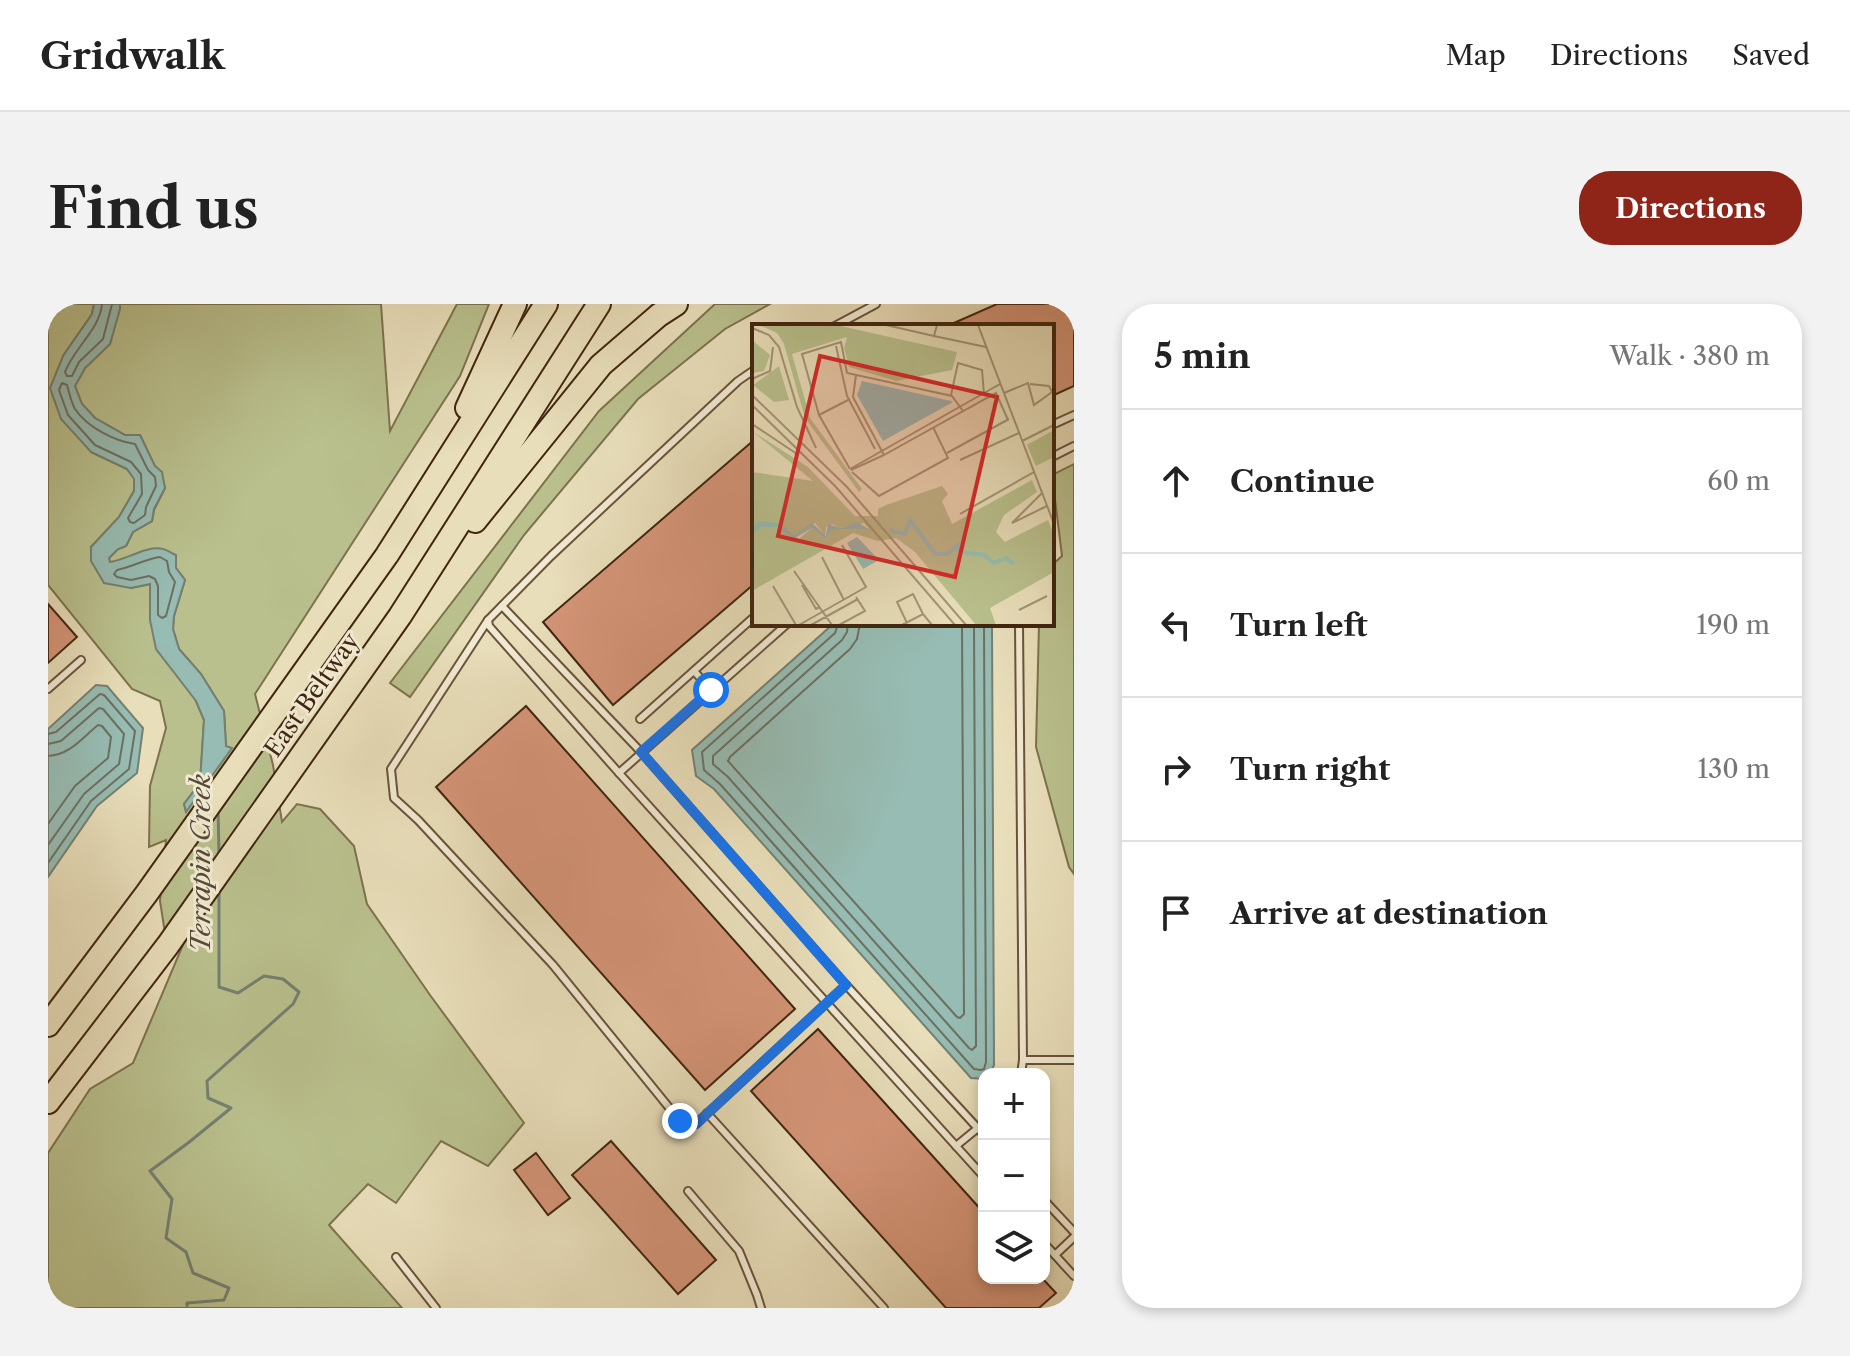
<!DOCTYPE html>
<html lang="en">
<head>
<meta charset="utf-8">
<style>
  :root { --surface:#fff; --page:#f2f2f2; --text:#222; --muted:#767676; --line:#e0e0e0; --accent:#8f2418 }
  body { margin:0; font-family:"Libre Caslon Text",serif; background:var(--page); color:var(--text) }
  .controls { position:absolute; right:24px; bottom:24px; display:grid; overflow:hidden; border-radius:16px; box-shadow:0 4px 12px #0003 }
  .controls button { width:72px; height:72px; display:grid; place-items:center; padding:0; border:0; border-bottom:2px solid var(--line); background:var(--surface); color:var(--text); font:40px sans-serif }
  .stop { position:absolute; width:24px; height:24px; margin:-18px; border:6px solid #1a73e8; border-radius:50%; background:#fff }
  .stop.end { background:#1a73e8; border-color:#fff; box-shadow:0 2px 8px #0008 }
  .list { margin:0; padding:0; list-style:none }
  h2 { display:flex; justify-content:space-between; align-items:center; height:104px; margin:0; padding:0 32px; font-size:34px }
  h2 small { font-size:26px; font-weight:400; color:var(--muted) }
  .list li { display:grid; grid-template-columns:52px 1fr auto; gap:24px; align-items:center; box-sizing:border-box; height:144px; padding:0 32px; border-top:2px solid var(--line) }
  .list b { display:block; font-size:30px; white-space:nowrap }
  .list em { font-size:26px; font-style:normal; color:var(--muted) }
  .icon { flex:none; width:44px; height:44px; fill:none; stroke:currentColor; stroke-width:2; stroke-linecap:round; stroke-linejoin:round }
  .map { position:relative; flex:none; width:1026px; height:1004px; overflow:hidden; border-radius:32px }
  header { display:flex; align-items:center; gap:48px; box-sizing:border-box; height:112px; padding:0 40px; background:var(--surface); border-bottom:2px solid var(--line) }
  header strong { font-size:38px }
  nav { display:flex; gap:44px; margin-inline-start:auto; font-size:28px }
  .intro { display:flex; align-items:center; justify-content:space-between; box-sizing:border-box; height:192px; padding:0 48px }
  h1 { margin:0; font-size:56px }
  .button { padding:20px 36px; border-radius:32px; background:var(--accent); color:#fff; font-size:28px; font-weight:700 }
  main { display:flex; gap:48px; padding:0 48px }
  aside { flex:1; background:var(--surface); border-radius:32px; box-shadow:0 4px 12px #0003 }
  .map>svg:first-child { display:block }
  .green { fill:#b9c08d; stroke:#7d724e; stroke-width:2 }
  .water { fill:#97bcb3; stroke:#758071; stroke-width:2 }
  .lines { fill:none; stroke-linecap:round; stroke-linejoin:round }
  .shore { stroke:#6c7061; stroke-width:2 }
  .stream { stroke:#758071; stroke-width:3 }
  .building { fill:#d49477; stroke:#41250f; stroke-width:2 }
  .service-casing { stroke:#6b533a; stroke-width:10 }
  .motorway-casing { stroke:#41250f; stroke-width:26 }
  .service { stroke:#f0ead2; stroke-width:6 }
  .motorway { stroke:#e8deba; stroke-width:22 }
  .route { stroke:#1a73e8; stroke-width:10 }
  .labels { text-anchor:middle; stroke-width:6; stroke-linejoin:round; paint-order:stroke }
  .street-label { font-size:24px; fill:#41250f; stroke:#f0ead2 }
  .water-label { font-size:26px; font-style:italic; fill:#564b38; stroke:#f0ead2 }
  .inset-river { fill:none; stroke:#97bcb3; stroke-width:4 }
  .inset-road { fill:none; stroke:#a59476; stroke-width:2 }
  .view { fill:#d62828; fill-opacity:0.15; stroke:#d62828; stroke-width:4 }
  .inset-edge { fill:none; stroke:#41250f; stroke-width:4 }
</style>
</head>
<body>
<header>
<strong>Gridwalk</strong>
<nav><a>Map</a><a>Directions</a><a>Saved</a></nav>
</header>
<div class="intro"><h1>Find us</h1><a class="button">Directions</a></div>
<main>
<div class="map">
<svg width="1026" height="1004" viewBox="0 0 1026 1004">
  <rect width="100%" height="100%" fill="#e8deba"/>
  <filter id="stains"><feTurbulence type="fractalNoise" baseFrequency=".0025" numOctaves="4"/><feColorMatrix values="0 0 0 0 .2 0 0 0 0 .09 0 0 0 0 .02 0 0 0 .5 -.17"/></filter>
  <radialGradient id="worn" r=".72"><stop offset=".6" stop-color="#630" stop-opacity="0"/><stop offset="1" stop-color="#630" stop-opacity=".3"/></radialGradient>
  <!-- green -->
  <g class="green">
    <polygon points="0,0 46,0 44,10 15,52 43,148 79,165 87,174 86,187 71,213 43,243 83,284 103,280 102,316 148,397 156,416 152,479 136,500 138,507 178,443 176,407 153,370 131,345 125,325 126,312 137,276 128,264 95,248 78,256 62,259 61,254 70,245 78,242 85,228 104,217 106,206 117,184 92,131 77,131 47,114 34,100 27,82 37,64 62,40 72,0 333,0 342,127 409,0 441,0 412,72 207,390 225,461 234,518 249,500 272,505 306,542 319,600 382,691 476,819 440,862 393,837 348,899 320,880 281,921 354,1004 0,1004 0,849 42,785 85,759 137,636 117,629 112,597 118,536 101,543 102,482 118,424 112,397 84,385 0,281"/>
    <polygon points="667,0 722,0 677,25 590,95 476,231 362,393 342,379 551,107"/>
    <polygon points="1026,160 1026,570 1021,563 988,443 991,320 1004,320 1004,261 1014,252 1004,171"/>
  </g>
  <!-- water -->
  <g class="water">
    <path d="M 46,0 L 72,0 L 72,5 L 62,40 L 37,64 L 27,82 L 34,100 L 47,114 L 77,131 L 92,131 L 107,162 L 114,168 L 117,184 L 106,205 L 104,217 L 85,228 L 78,242 L 70,245 L 61,254 L 62,258 C 79,256 98,241 115,245 C 120,246 123,249 128,251 L 128,264 L 137,276 L 126,312 L 125,325 L 131,345 L 153,370 L 176,407 L 178,442 L 184,444 L 138,508 L 136,500 L 152,479 L 156,416 L 148,397 L 108,345 L 102,316 L 102,280 L 83,284 L 56,279 L 43,257 L 43,243 L 71,213 L 86,187 L 86,175 L 79,165 L 43,148 L 13,115 L 2,84 L 15,52 L 44,10 Z"/>
    <polygon points="785,320 944,320 946,761 942,770 936,770 936,775 923,774 666,485 648,472 644,446"/>
    <polygon points="48,381 59,382 95,424 89,469 49,502 0,573 0,425"/>
  </g>
  <g class="lines">
    <!-- shore -->
    <g class="shore">
      <path d="M 54,0 C 52,25 26,44 17,68 L 19,72 L 24,72 L 31,58 L 55,35 L 64,0"/>
      <path d="M 14,79 L 19,81 C 21,88 23,98 27,105 C 39,123 66,137 87,140 L 100,166 L 107,173 L 108,182 L 98,203 L 97,211 L 86,219 L 82,218 L 80,214 L 94,190 L 93,170 L 83,158 L 47,141 L 20,111 L 11,86 Z"/>
      <path d="M 112,253 L 119,257 L 121,268 L 127,278 L 118,312 L 114,314 L 110,311 L 110,282 L 107,275 L 101,272 L 83,276 L 69,273 L 66,270 L 69,266 C 84,263 97,255 112,253 Z"/>
      <polyline points="790,320 787,329 654,448 656,466 672,480 926,765 933,766 936,765 938,758 936,320"/>
      <polyline points="800,320 799,328 794,336 665,452 665,460 680,473 921,744 924,746 928,742 926,320"/>
      <polyline points="812,320 809,335 802,345 682,453 680,457 909,713 912,714 916,710 914,320"/>
      <polyline points="0,430 8,428 52,390 56,391 87,427 81,465 43,497 0,559"/>
      <polyline points="0,440 13,437 51,404 55,405 76,430 71,460 36,490 0,541"/>
      <path d="M 0,452 C 22,451 34,434 50,421 L 54,422 L 63,433 L 60,454 L 27,482 L 0,520"/>
    </g>
    <!-- stream -->
    <g class="stream">
      <polyline points="170,503 171,552"/>
      <polyline points="139,1004 139,999 176,996 181,984 145,969 138,948 118,934 124,895 102,867 140,839 183,804 160,794 159,777 245,700 251,688 235,675 216,672 190,689 171,683 171,587"/>
    </g>
  </g>
  <!-- building -->
  <g class="building">
    <polygon points="949,0 1026,0 1026,82 1004,92 1004,22 899,22"/>
    <polygon points="706,136 706,280 565,401 495,318"/>
    <polygon points="0,300 29,333 0,359"/>
    <polygon points="478,402 747,705 657,786 388,483"/>
    <polygon points="770,725 936,909 936,974 994,974 1008,989 991,1004 898,1004 703,787"/>
    <polygon points="563,837 668,956 630,990 524,871"/>
    <polygon points="488,849 522,894 500,911 466,866"/>
  </g>
  <g class="lines">
    <!-- service casing -->
    <g class="service-casing">
      <g id="service">
        <polyline points="787,22 828,0"/>
        <polyline points="706,66 690,77 503,252 440,316 441,322 571,469 739,320"/>
        <polyline points="1004,121 1026,111"/>
        <polyline points="1004,153 1026,142"/>
        <polyline points="454,302 593,448 798,681 936,831"/>
        <polyline points="440,316 343,465 346,494 370,516 505,661 632,817 648,820 798,681"/>
        <polyline points="971,320 975,756 973,770"/>
        <polyline points="646,367 663,386"/>
        <polyline points="0,385 33,356"/>
        <polyline points="592,415 706,313"/>
        <polyline points="571,469 936,873"/>
        <polyline points="975,756 1026,756"/>
        <polyline points="659,809 836,1004"/>
        <polyline points="908,842 936,819"/>
        <polyline points="640,887 691,947 709,991 713,1004"/>
        <polyline points="996,896 1026,928"/>
        <polyline points="996,939 1026,972"/>
        <polyline points="1007,951 1026,933"/>
        <polyline points="348,953 388,1004"/>
      </g>
    </g>
    <!-- motorway casing -->
    <g class="motorway-casing">
      <g id="motorway">
        <polyline points="419,104 467,0"/>
        <polyline points="427,217 553,61 611,11 628,0"/>
        <polyline points="0,721 99,589 339,251 498,0"/>
        <polyline points="0,798 120,641 352,312 551,0"/>
      </g>
    </g>
    <!-- service -->
    <use href="#service" class="service"/>
    <!-- motorway -->
    <use href="#motorway" class="motorway"/>
  </g>
  <g class="lines">
    <!-- route -->
    <polyline class="route" points="632,817 648,820 798,681 593,448 663,386"/>
  </g>
  <g class="labels">
    <!-- street labels -->
    <g class="street-label">
      <text transform="translate(264 391) rotate(-55)" y="8">East Beltway</text>
    </g>
    <!-- water labels -->
    <g class="water-label">
      <text transform="translate(153 559) rotate(-90)" y="9">Terrapin Creek</text>
    </g>
  </g>
  <!-- overview -->
  <g transform="translate(704 20)">
    <rect width="302" height="302" fill="#e8deba"/>
    <path d="M 7,1 L 84,1 L 205,28 L 200,46 L 144,57 L 97,43 L 92,24 L 95,13 L 40,30 L 58,94 L 110,165 L 107,168 L 53,94 L 32,20 L 25,9 ZM 0,16 L 18,31 L 12,47 L 0,49 ZM 27,42 L 37,76 L 22,78 L 1,61 ZM 302,106 L 302,133 L 284,142 L 275,121 ZM 0,107 L 56,143 L 103,192 L 126,192 L 126,185 L 134,181 L 190,162 L 196,170 L 190,177 L 200,200 L 280,156 L 285,168 L 252,191 L 244,208 L 253,218 L 296,196 L 302,211 L 302,248 L 238,284 L 244,301 L 224,301 L 163,228 L 144,214 L 126,217 L 101,209 L 0,267 L 0,211 L 10,203 L 25,203 L 47,215 L 60,204 L 73,215 L 80,206 L 117,205 L 112,199 L 88,204 L 80,200 L 74,203 L 73,212 L 63,199 L 42,211 L 21,199 L 0,203 L 0,148 L 61,157 Z" fill="#b9c08d"/>
    <path d="M 110,57 L 199,77 L 201,78 L 131,117 L 105,71 ZM 8,197 L 30,200 L 42,211 L 60,199 L 74,212 L 76,200 L 89,204 L 105,198 L 117,205 L 80,206 L 73,215 L 60,204 L 41,215 L 25,203 L 10,203 L 0,211 L 0,203 ZM 105,213 L 127,236 L 111,245 L 95,219 Z" fill="#97bcb3"/>
    <path class="inset-river" d="M 138,206 L 153,210 L 158,196 L 183,230 L 195,230 L 207,221 L 208,228 L 232,231 L 242,239 L 254,234 L 262,240"/>
    <path class="inset-road" d="M 134,1 L 182,12 L 185,1M 226,1 L 302,200M 0,4 L 17,11 L 27,23 L 45,83 L 64,124M 182,12 L 234,23M 84,22 L 95,72 L 123,125M 0,55 L 18,47 L 21,23M 252,69 L 276,59 L 282,81 L 300,68 L 297,62 L 278,60M 0,71 L 95,163 L 214,301M 199,71 L 206,39 L 230,46 L 232,70M 0,81 L 84,163 L 203,301M 67,91 L 98,75M 0,100 L 45,130M 270,117 L 302,101M 195,129 L 257,95M 132,131 L 244,69 L 256,96M 208,136 L 267,109M 98,145 L 67,91 L 50,30 L 89,18 L 95,49 L 200,72 L 211,87M 98,145 L 248,60M 99,146 L 132,131 L 101,73 L 104,51M 100,148 L 127,172 L 196,134 L 181,103M 290,169 L 260,199 L 295,182M 208,190 L 282,148M 70,233 L 92,276M 42,247 L 80,301M 50,261 L 64,285 L 68,283M 21,262 L 44,301M 267,286 L 295,272M 155,299 L 145,278 L 161,270 L 171,290M 47,301 L 114,263 L 90,221M 59,301 L 106,275M 87,301 L 113,287 L 104,273M 150,301 L 171,290 L 180,301"/>
    <path class="view" d="M 68,32 L 245,73 L 203,253 L 26,212 Z"/>
    <rect width="302" height="302" class="inset-edge"/>
  </g>
  <rect width="100%" height="100%" filter="url(#stains)"/>
  <rect width="100%" height="100%" fill="url(#worn)"/>
</svg>
<div class="controls">
<button>+</button>
<button>−</button>
<button><svg class="icon" aria-label="layers" viewBox="0 0 24 24"><path d="M12 4l9 5-9 5-9-5zM3 14l9 5 9-5"/></svg></button>
</div>
<div class="stop" style="left:663px;top:386px"></div>
<div class="stop end" style="left:632px;top:817px"></div>
</div>
<aside>
<h2>5 min<small>Walk · 380 m</small></h2>
<ul class="list">
<li><svg class="icon" aria-label="ahead" viewBox="0 0 24 24"><path d="M12 20V5M6 11l6-6 6 6"/></svg><div><b>Continue</b></div><em>60 m</em></li>
<li><svg class="icon" aria-label="left" viewBox="0 0 24 24"><path d="M17 20v-9H6M10 6l-5 5 5 5"/></svg><div><b>Turn left</b></div><em>190 m</em></li>
<li><svg class="icon" aria-label="right" viewBox="0 0 24 24"><path d="M7 20v-9h11M14 6l5 5-5 5"/></svg><div><b>Turn right</b></div><em>130 m</em></li>
<li><svg class="icon" aria-label="arrive" viewBox="0 0 24 24"><path d="M6 21V4h12l-3 4 3 4H6"/></svg><div><b>Arrive at destination</b></div></li>
</ul>
</aside>
</main>
</body>
</html>
